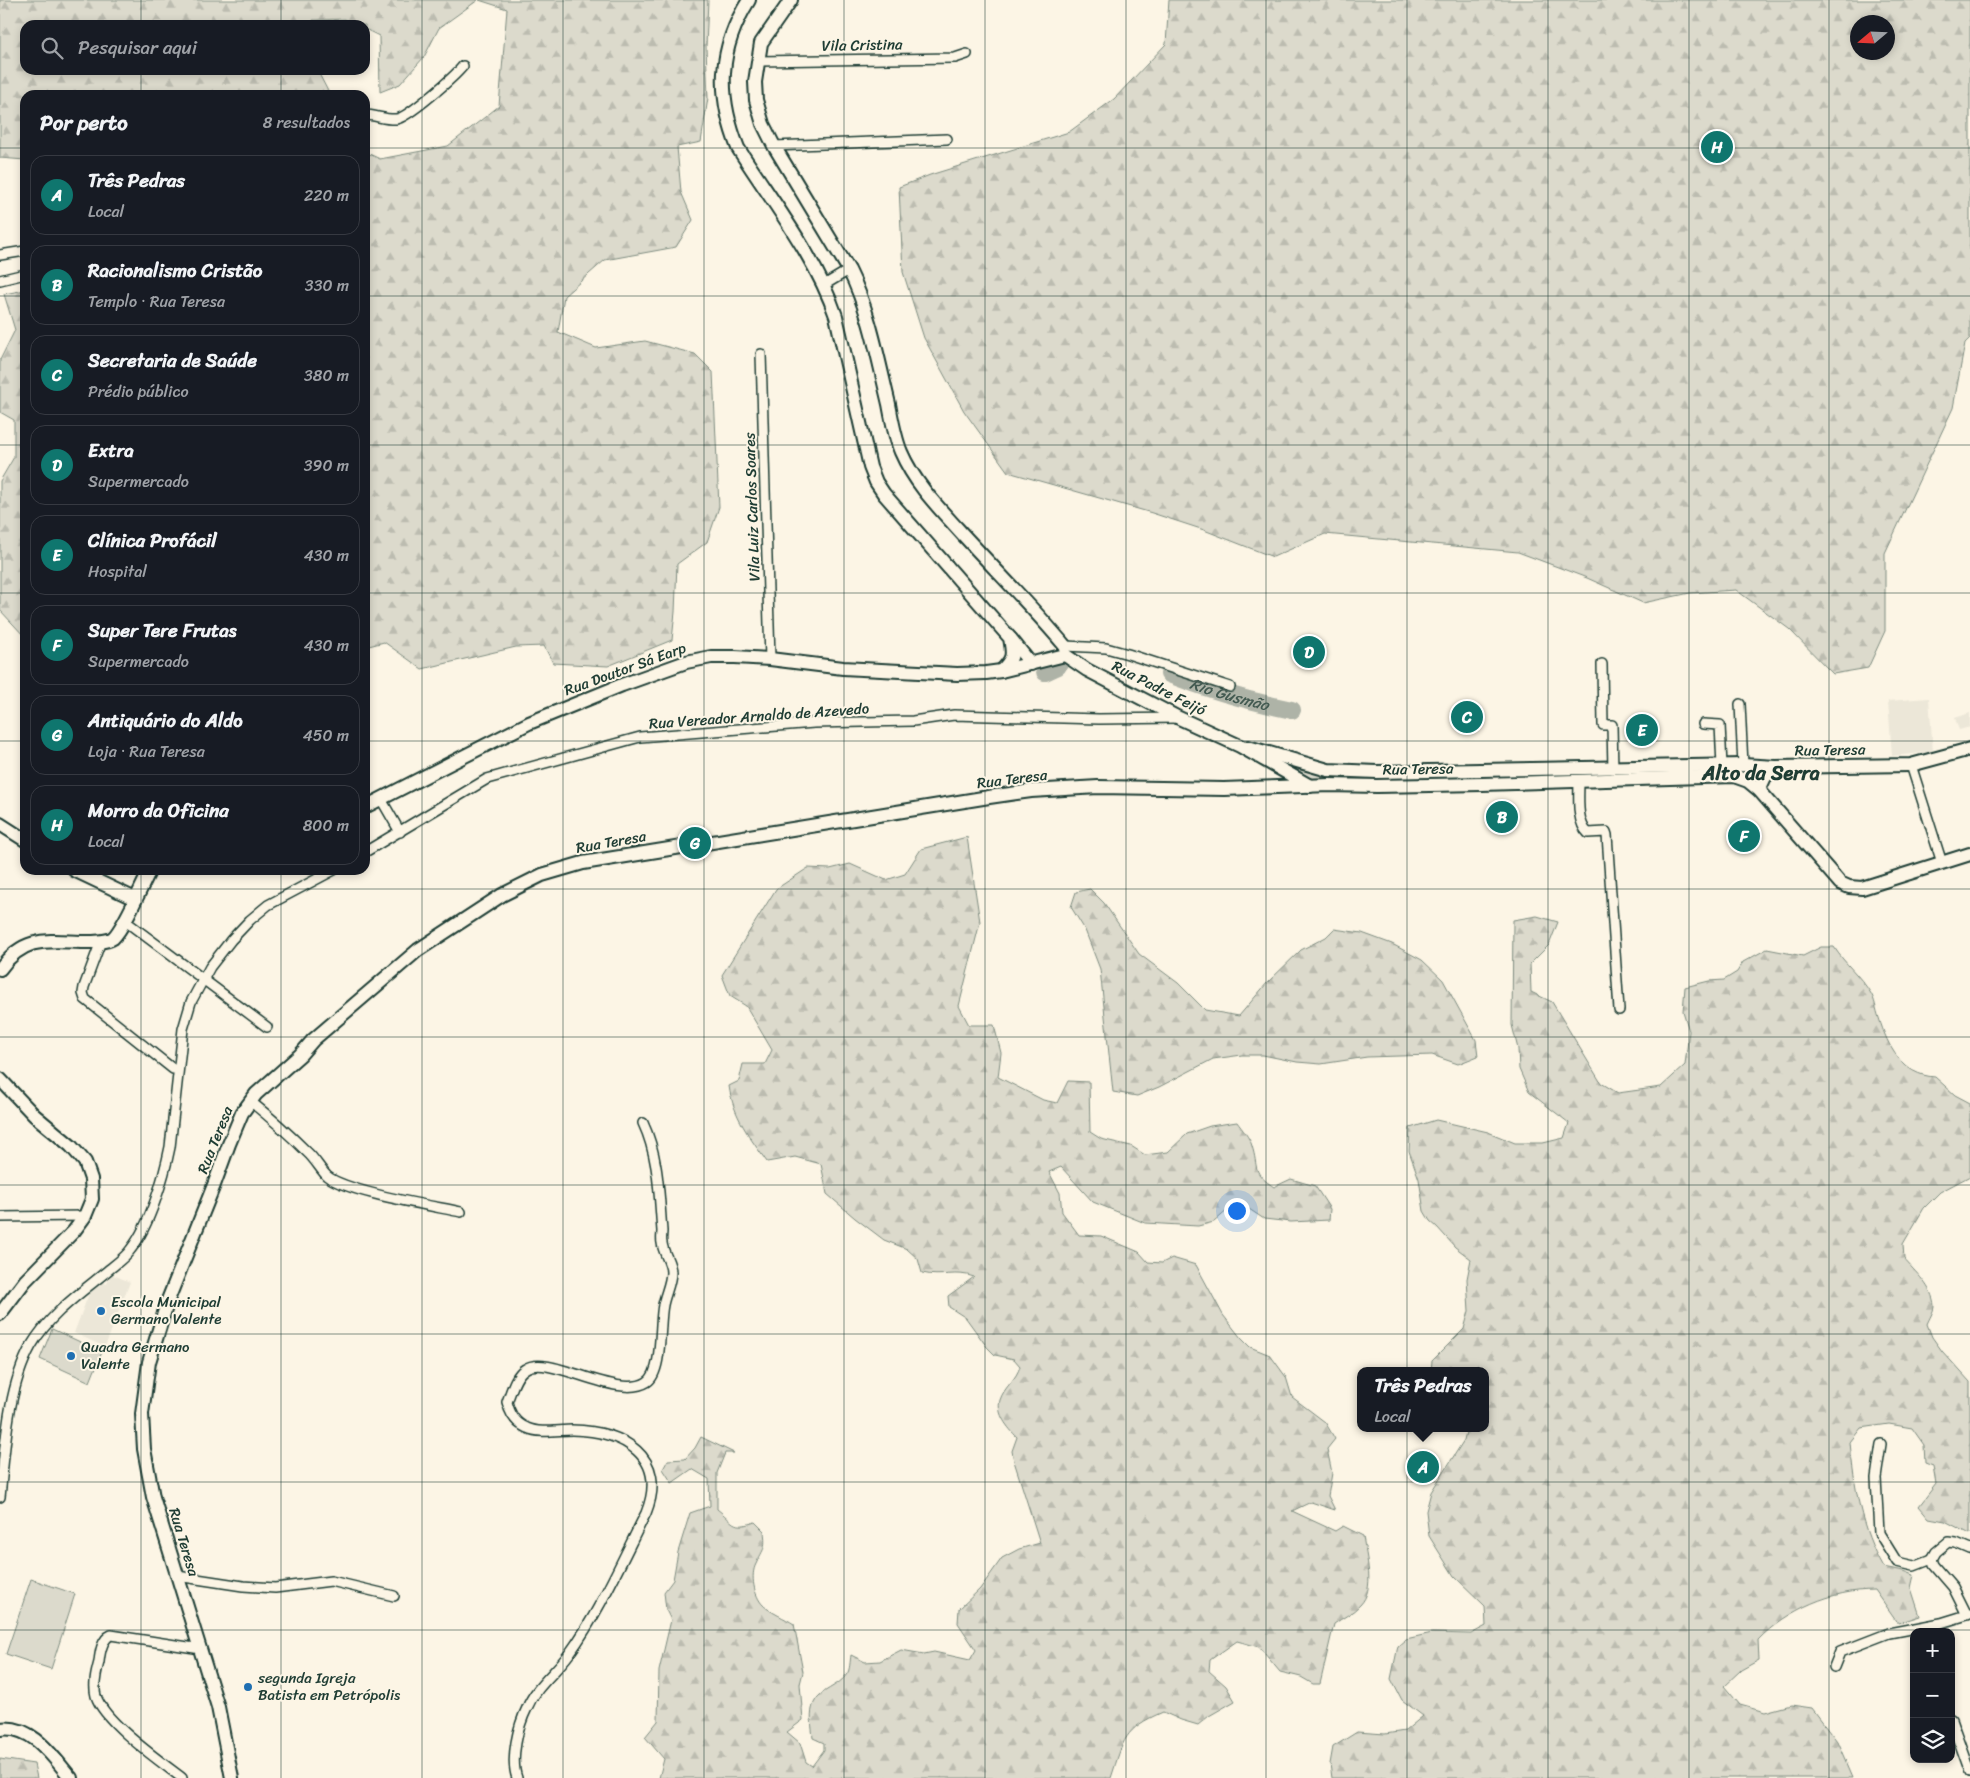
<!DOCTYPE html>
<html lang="pt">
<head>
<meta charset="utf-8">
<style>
  :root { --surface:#171b24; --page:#242831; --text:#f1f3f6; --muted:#9ea1a6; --line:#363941; --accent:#0f766e }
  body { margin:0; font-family:Sriracha,sans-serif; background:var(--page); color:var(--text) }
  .controls { position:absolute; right:15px; bottom:15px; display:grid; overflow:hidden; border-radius:10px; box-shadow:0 2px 8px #0003 }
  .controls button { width:45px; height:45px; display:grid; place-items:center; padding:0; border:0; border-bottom:1px solid var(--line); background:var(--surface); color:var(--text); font:25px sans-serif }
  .compass { position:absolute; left:1850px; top:15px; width:45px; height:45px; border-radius:50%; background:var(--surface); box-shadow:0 2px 8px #0003; rotate:251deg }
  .you { position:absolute; left:1236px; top:1210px; width:18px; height:18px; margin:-12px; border:4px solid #fff; border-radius:50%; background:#1a73e8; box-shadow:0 0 0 8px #1a73e833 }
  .badge { display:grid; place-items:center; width:32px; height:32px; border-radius:50%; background:var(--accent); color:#fff; font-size:16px; font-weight:700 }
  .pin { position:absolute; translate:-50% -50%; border:2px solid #fff; box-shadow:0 1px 5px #0006 }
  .popup { position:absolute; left:1357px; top:1367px; width:132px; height:65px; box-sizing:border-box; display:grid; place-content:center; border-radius:10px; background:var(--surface); filter:drop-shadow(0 1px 4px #0005); font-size:16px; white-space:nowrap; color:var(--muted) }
  .popup b { font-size:19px; color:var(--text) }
  .popup::after { content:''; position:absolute; left:50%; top:100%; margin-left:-10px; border:10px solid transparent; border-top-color:var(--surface) }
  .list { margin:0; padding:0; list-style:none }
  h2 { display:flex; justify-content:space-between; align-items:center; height:65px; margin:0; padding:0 20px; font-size:21px }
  h2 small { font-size:16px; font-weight:400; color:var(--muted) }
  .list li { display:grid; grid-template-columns:32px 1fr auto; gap:15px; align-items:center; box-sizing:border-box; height:80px; margin:0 10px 10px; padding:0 10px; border:1px solid var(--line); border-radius:15px }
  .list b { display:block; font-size:19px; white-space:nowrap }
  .list p { margin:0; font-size:16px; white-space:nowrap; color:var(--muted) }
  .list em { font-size:16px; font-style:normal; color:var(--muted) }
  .icon { flex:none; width:28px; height:28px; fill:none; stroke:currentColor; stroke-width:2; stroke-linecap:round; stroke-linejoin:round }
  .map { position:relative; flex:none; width:1970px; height:1778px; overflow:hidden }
  .search { position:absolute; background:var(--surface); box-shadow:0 2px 8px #0003; left:20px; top:20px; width:350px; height:55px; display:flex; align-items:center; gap:12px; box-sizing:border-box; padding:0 18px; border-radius:15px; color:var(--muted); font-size:19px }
  .panel { position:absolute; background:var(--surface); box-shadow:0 2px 8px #0003; left:20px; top:90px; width:350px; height:785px; border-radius:15px }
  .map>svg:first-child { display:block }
  .built { fill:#ece7d8 }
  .grass { fill:url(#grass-tufts); stroke:#7e8c80 }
  .forest { fill:url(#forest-firs); stroke:#7e8c80; fill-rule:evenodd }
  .garden { fill:#dcdacc; stroke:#7e8c80 }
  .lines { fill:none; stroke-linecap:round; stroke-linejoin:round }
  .river { stroke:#aeb3a7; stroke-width:18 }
  .street-casing { stroke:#1f3d34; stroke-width:12 }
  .secondary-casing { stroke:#1f3d34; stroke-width:16 }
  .street { stroke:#fcf5e5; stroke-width:9 }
  .secondary { stroke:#fcf5e5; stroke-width:12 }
  .grid { fill:none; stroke:#1f3d34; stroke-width:1; stroke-opacity:0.55 }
  .poi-dot { fill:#1f6fb2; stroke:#fcf5e5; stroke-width:2 }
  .labels { text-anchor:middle; stroke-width:4; stroke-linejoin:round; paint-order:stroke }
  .street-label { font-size:15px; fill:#1f3d34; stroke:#fcf5e5 }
  .poi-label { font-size:15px; fill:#1f3d34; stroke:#fcf5e5; text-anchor:start }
  .water-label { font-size:16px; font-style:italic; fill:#435a51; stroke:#fcf5e5 }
  .district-label { font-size:20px; font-weight:bold; fill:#1f3d34; stroke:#fcf5e5 }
</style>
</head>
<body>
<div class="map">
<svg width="1970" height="1778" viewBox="0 0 1970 1778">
  <defs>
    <pattern id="grass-tufts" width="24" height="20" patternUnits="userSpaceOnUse" patternTransform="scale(1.25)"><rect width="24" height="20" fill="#dcdacc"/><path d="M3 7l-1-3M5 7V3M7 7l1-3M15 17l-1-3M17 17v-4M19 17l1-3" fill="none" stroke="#bcbcb0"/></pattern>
    <pattern id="forest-firs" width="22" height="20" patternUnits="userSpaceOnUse" patternTransform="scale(1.25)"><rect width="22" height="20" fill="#dcdacc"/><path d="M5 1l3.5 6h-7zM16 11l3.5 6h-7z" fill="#bcbcb0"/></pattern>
  </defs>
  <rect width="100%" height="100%" fill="#fcf5e5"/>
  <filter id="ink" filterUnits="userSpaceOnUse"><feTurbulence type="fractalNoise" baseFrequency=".02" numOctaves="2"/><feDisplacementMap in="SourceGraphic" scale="10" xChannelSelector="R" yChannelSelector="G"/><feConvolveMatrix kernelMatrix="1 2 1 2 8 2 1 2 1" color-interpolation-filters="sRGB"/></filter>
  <g filter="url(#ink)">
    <!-- built -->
    <g class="built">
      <polygon points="1929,698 1933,752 1892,756 1888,701"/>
      <polygon points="1970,713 1970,727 1959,730 1955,718"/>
      <polygon points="111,1274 130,1282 105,1347 74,1333 91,1288 100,1281 107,1284"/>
    </g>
    <!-- grass -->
    <polygon class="grass" points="1254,751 1330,776 1332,778 1330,780 1307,780"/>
    <!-- forest -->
    <g class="forest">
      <polygon points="0,0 478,0 439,28 424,57 400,84 380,92 379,36 365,29 365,25 358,25 345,19 313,20 312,25 25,25 25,70 317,70 330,95 25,95 25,160 0,158"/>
      <polygon points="479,0 708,0 706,47 708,98 701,142 677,147 681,192 693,220 676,247 605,260 564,296 558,332 596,348 645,341 695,354 713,372 719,507 707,542 677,564 675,612 672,640 608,666 553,663 544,646 516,647 422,669 384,642 365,647 365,152 380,159 448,146 499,106 507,9"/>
      <path d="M 1169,0 L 1970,0 L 1970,338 L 1965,343 L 1953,408 L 1885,553 L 1885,631 L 1868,668 L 1833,674 L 1789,629 L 1736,590 L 1690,593 L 1643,603 L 1587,578 L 1518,552 L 1325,534 L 1273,557 L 1204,530 L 1152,513 L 1008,472 L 964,411 L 924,338 L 903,272 L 899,187 L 930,175 L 1069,132 L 1114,99 L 1166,44 ZM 1888,22 L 1888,52 L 1858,52 L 1858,22 Z"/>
      <polygon points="25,290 25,637 0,610 0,481 14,457 14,420 0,412 0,360 15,330 4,294"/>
      <path d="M 967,837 L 980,922 L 959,1006 L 969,1025 L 994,1025 L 1001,1053 L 998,1077 L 1043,1100 L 1057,1103 L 1068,1081 L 1089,1082 L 1090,1132 L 1101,1139 L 1131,1146 L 1145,1155 L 1168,1152 L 1187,1134 L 1210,1126 L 1237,1122 C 1242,1129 1250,1138 1252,1146 C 1259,1168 1251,1172 1274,1187 L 1291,1179 L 1315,1186 L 1330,1209 L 1329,1220 L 1291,1222 L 1264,1219 L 1249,1209 L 1229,1209 L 1214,1222 L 1198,1226 L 1145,1223 L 1093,1202 L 1061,1167 L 1049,1172 L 1060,1193 L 1062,1212 L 1079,1235 L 1101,1236 L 1139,1252 L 1148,1262 L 1162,1263 L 1172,1258 L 1196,1265 L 1223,1315 L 1241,1338 L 1250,1347 L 1270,1355 L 1286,1377 L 1292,1397 L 1325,1422 L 1335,1439 L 1327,1449 L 1332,1473 L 1328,1496 L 1335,1510 L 1311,1502 L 1292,1511 L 1335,1531 L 1343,1526 L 1363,1536 C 1366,1557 1376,1589 1360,1605 C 1353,1613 1342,1618 1334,1624 L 1320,1684 L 1313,1684 L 1301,1677 L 1280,1672 L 1259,1647 L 1237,1641 L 1210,1660 L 1209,1671 L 1226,1686 L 1235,1701 L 1209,1716 L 1198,1725 L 1181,1720 L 1163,1712 C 1123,1729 1124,1739 1111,1778 L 659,1778 L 664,1759 L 645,1737 L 658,1721 L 659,1671 L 671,1620 L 666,1610 L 664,1592 L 673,1580 L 678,1552 L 690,1513 L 710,1506 L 709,1479 L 692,1469 L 672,1483 L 663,1469 L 668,1460 L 685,1459 L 695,1448 L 701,1437 L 734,1453 L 725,1453 L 717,1473 L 717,1509 C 734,1522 732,1530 755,1522 L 764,1531 C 766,1550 764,1547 756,1564 C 750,1575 754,1596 763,1605 C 771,1613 785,1618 794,1624 L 803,1672 L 800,1684 L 803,1720 L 787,1732 L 800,1743 L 806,1762 L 812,1766 L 824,1750 L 824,1743 L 813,1738 C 812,1728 809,1713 814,1703 C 819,1690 839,1687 847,1674 C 850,1670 850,1661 851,1655 L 865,1662 L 880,1661 L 901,1650 L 924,1654 L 934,1652 L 970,1660 L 976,1650 L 958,1623 L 959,1609 L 980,1589 L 1002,1558 L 1019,1549 L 1040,1543 L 1014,1461 L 1012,1451 L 1017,1437 C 1008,1428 996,1414 1000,1400 C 1004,1387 1017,1379 1020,1366 L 1014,1359 L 995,1355 L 987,1347 L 966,1318 L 949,1307 L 948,1296 L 974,1277 C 956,1270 942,1278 922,1273 L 918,1259 L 907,1249 L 884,1240 L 855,1218 L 827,1194 L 821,1164 L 795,1157 L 767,1162 C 750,1138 733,1116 729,1086 L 739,1081 L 743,1064 L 765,1064 L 772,1050 L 746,1006 L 730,996 L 722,975 L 776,889 L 808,868 L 830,869 L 850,864 L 886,880 L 905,874 L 921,849 Z"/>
      <polygon points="1090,889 1104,903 1139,954 1178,983 1205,1010 1239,1016 1267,983 1301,950 1326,937 1334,929 1362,933 1392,944 1422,960 1443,980 1476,1040 1478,1056 1458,1064 1432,1055 1367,1057 1321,1064 1297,1062 1263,1055 1242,1055 1213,1059 1159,1087 1137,1096 1113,1092 1100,969 1085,930 1071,907 1076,892"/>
      <path d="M 1537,916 L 1558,922 L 1549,945 L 1530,964 L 1531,992 L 1552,1002 L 1601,1083 L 1618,1093 L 1661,1087 L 1685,1065 L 1689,1031 L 1683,1011 L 1685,987 L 1709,981 L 1724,980 L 1737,972 L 1743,962 L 1767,949 L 1803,956 L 1821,947 L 1834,947 C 1845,964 1860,976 1870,992 C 1875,999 1876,1010 1879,1018 C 1888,1047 1902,1075 1935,1077 L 1955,1095 L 1970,1103 L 1970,1176 L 1940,1192 L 1924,1208 L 1903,1244 L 1904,1259 C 1915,1272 1933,1287 1934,1306 C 1934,1311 1929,1319 1927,1324 L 1932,1337 L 1942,1351 L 1970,1382 L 1970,1534 L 1945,1521 L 1929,1518 L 1919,1506 L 1936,1484 L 1933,1466 L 1925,1463 L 1924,1445 L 1912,1428 L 1889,1424 L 1861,1428 L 1850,1442 C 1854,1486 1861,1529 1883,1567 L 1904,1571 L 1914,1575 L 1911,1588 L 1920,1616 L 1898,1623 L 1875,1590 C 1832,1590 1788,1609 1758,1640 L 1759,1660 L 1741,1670 L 1724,1686 L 1740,1705 L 1765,1712 L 1791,1705 L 1812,1708 L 1837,1741 L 1853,1778 L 1332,1778 L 1330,1764 L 1333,1747 L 1357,1732 L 1385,1734 L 1405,1731 L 1423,1716 L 1402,1700 L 1391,1679 L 1398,1646 L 1406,1639 L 1432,1633 L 1471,1634 L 1486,1626 L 1485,1606 L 1454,1576 L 1429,1536 L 1426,1511 L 1431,1492 L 1464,1440 L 1467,1428 L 1486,1428 L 1486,1371 L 1431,1371 L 1432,1361 L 1464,1329 L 1469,1311 L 1467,1279 L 1471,1259 L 1455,1247 L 1437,1227 L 1430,1221 L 1424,1211 L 1419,1179 L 1409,1151 L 1410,1128 L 1436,1120 L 1488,1132 L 1515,1143 L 1543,1143 L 1564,1138 L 1569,1123 L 1529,1092 L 1519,1069 L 1518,1049 L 1512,1025 L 1513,920 Z"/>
      <polygon points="0,1759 34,1764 37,1778 0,1778"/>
    </g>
    <!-- garden -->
    <g class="garden">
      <polygon points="52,1329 102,1352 90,1382 40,1359"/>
      <polygon points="31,1579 75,1594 51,1669 6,1654"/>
    </g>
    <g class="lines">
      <!-- river -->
      <g class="river">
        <polyline points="1045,672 1058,666"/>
        <path id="s1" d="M 1169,674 C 1209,690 1249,701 1292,710"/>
      </g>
      <!-- street casing -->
      <g class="street-casing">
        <g id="street">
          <polyline points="758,61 955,58 967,54"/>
          <path d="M 365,115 C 375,115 386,120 396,119 C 408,118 455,76 463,66"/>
          <polyline points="774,146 947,139"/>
          <polyline points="0,255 25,251"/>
          <polyline points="0,280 25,274"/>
          <polyline points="824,285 849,270"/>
          <polyline points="761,354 770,659"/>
          <polyline points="1065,650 1065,646 1106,648 1128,654 1230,687"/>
          <polyline points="1602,664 1603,725 1612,725 1613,769"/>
          <polyline points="1740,704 1743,765"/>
          <polyline points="1703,724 1720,725 1722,766"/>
          <polyline points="1911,765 1942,863"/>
          <path d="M 1579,781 C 1579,796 1576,822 1588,833 L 1606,832 L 1607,835 L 1619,1010"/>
          <polyline points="381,799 400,832"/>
          <polyline points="365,852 487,779 640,737 814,723 913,721 954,715 1099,719 1179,718"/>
          <polyline points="124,920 267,1027"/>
          <polyline points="101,941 84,987 83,993 85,999 173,1069"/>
          <path d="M 250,1101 C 270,1117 289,1134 307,1152 C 315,1159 320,1169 327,1176 C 346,1192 433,1206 461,1212"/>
          <polyline points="0,1217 85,1216"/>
          <polyline points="1881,1444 1876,1478 1879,1533 1897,1562 1914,1566 1932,1559"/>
          <path d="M 0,1497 C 5,1450 7,1389 31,1346 C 49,1315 79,1294 106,1272 C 114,1265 125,1258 131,1249 C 150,1225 164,1177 170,1147 L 183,1029 L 191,1002 L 210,967 L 231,940 L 250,920 L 268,905 L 334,870"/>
          <polyline points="1970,1549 1956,1543 1948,1542 1936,1552 1932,1559 1934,1565 1953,1587 1967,1615 1970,1614"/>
          <polyline points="177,1576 243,1586 275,1588 331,1581 394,1596"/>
          <polyline points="1834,1667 1840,1652 1889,1633 1941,1623 1967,1615"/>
          <polyline points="1951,1719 1970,1772"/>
          <path d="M 182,1778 C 160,1761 104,1722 96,1696 C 93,1685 96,1673 99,1662 C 100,1652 102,1639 111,1635 L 201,1649"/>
          <path d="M 517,1778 C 510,1759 518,1726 527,1708 C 536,1686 556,1672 569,1654 C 600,1611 622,1560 646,1513 C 669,1456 623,1431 572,1430 C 558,1430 540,1434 527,1428 C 515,1423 510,1414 507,1402 C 511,1392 515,1375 525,1369 C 548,1352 617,1401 647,1382 C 663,1372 659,1323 663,1305 C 665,1294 671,1283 671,1272 C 671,1262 663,1253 662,1243 C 661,1239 662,1235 662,1231 C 659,1195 659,1157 643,1123"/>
        </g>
      </g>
      <!-- secondary casing -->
      <g class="secondary-casing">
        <g id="secondary">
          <path d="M 749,0 C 718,49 717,95 738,148 C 771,200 816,257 836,316 L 870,467 L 876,482 L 884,494 L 1010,638 C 1013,655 1014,658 1001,671"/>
          <path d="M 791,0 L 761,43 L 755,82 L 756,100 L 763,124 L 774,146 L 849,270 C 870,312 878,359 889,404 C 892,420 895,438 901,452 C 914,482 936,505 957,528 C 993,568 1031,605 1065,646"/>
          <polyline points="1011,639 1031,664"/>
          <polyline points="1248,747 1328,770 1377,772 1743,765 1776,767 1911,765 1970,749"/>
          <polyline points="1759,790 1765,777 1776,767"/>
          <polyline points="365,807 529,723 622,685 686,662 711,657 735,657 770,659 843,668 957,674 986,673 1001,671 1065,655 1087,670 1179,718 1240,746 1310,786"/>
          <polyline points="0,824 25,840"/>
          <polyline points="74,870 135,899"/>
          <path d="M 0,969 C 27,931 55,943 94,942 C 100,941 107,942 113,938 C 124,928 142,885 150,870"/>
          <polyline points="0,1079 34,1115 71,1146 85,1162 91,1179 92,1199 85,1216 74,1231 25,1281 0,1314"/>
          <path d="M 0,1729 C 32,1724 53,1757 71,1778"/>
          <polyline points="232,1778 218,1707 153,1497 144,1449 142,1414 149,1362 168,1300 214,1185 229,1144 242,1113 256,1094 300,1055 313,1040 418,950 502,895 542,875 583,863 989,797 1031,791 1098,787 1224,789 1329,785 1377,786 1482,784 1734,776 1748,781 1759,790 1840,883 1849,887 1862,888 1970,854"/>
        </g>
      </g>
      <!-- street -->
      <use href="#street" class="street"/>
      <!-- secondary -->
      <use href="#secondary" class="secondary"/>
    </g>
  </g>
  <!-- grid -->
  <path class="grid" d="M 141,0 L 141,25M 281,0 L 281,25M 422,0 L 422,1778M 563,0 L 563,1778M 704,0 L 704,1778M 844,0 L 844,1778M 985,0 L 985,1778M 1126,0 L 1126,1778M 1266,0 L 1266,1778M 1407,0 L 1407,1778M 1548,0 L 1548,1778M 1689,0 L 1689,1778M 1829,0 L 1829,1778M 141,70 L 141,95M 281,70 L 281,95M 0,148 L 25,148M 365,148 L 1970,148M 0,296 L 25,296M 365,296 L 1970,296M 0,445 L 25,445M 365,445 L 1970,445M 0,593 L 25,593M 365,593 L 1970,593M 0,741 L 25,741M 365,741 L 1970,741M 141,870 L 141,1778M 281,870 L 281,1778M 0,889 L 1970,889M 0,1037 L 1970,1037M 0,1185 L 1970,1185M 0,1334 L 1970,1334M 0,1482 L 1970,1482M 0,1630 L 1970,1630"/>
  <!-- markers -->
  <g class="poi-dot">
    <circle cx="101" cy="1311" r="5"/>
    <circle cx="71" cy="1356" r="5"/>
    <circle cx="248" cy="1687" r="5"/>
  </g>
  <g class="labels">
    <!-- street labels -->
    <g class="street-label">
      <text transform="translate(862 45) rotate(-1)" y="5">Vila Cristina</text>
      <text transform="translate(752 507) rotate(-92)" y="5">Vila Luiz Carlos Soares</text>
      <text transform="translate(625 669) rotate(-20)" y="5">Rua Doutor Sá Earp</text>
      <text transform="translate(1159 688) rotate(27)" y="5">Rua Padre Feijó</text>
      <text transform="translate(759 716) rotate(-4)" y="5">Rua Vereador Arnaldo de Azevedo</text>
      <text transform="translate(1830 750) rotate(-1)" y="5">Rua Teresa</text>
      <text transform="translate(1418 769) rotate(-1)" y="5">Rua Teresa</text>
      <text transform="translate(1012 779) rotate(-7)" y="5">Rua Teresa</text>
      <text transform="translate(611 842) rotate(-10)" y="5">Rua Teresa</text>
      <text transform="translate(215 1140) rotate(-68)" y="5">Rua Teresa</text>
      <text transform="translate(184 1542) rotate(73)" y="5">Rua Teresa</text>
    </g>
    <!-- poi labels -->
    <g class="poi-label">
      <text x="111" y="1307">Escola Municipal<tspan x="111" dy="17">Germano Valente</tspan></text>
      <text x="81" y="1352">Quadra Germano<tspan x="81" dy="17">Valente</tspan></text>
      <text x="258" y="1683">segunda Igreja<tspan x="258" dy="17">Batista em Petrópolis</tspan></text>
    </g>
    <!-- water labels -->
    <g class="water-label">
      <text dy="6" stroke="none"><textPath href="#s1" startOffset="64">Rio Gusmão</textPath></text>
    </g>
    <!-- district labels -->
    <g class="district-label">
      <text x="1761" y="780">Alto da Serra</text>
    </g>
  </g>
</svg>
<div class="controls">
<button>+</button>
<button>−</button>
<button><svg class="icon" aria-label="layers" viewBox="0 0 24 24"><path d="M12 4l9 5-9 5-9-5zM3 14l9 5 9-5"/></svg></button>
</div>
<svg class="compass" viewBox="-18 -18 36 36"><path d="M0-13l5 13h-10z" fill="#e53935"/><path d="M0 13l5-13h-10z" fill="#9ea1a6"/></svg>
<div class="you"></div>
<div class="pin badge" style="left:1423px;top:1467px">A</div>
<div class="popup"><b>Três Pedras</b>Local</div>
<div class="pin badge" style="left:1502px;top:817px">B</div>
<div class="pin badge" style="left:1467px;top:717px">C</div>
<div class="pin badge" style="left:1309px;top:652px">D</div>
<div class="pin badge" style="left:1642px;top:730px">E</div>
<div class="pin badge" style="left:1744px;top:836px">F</div>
<div class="pin badge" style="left:695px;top:843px">G</div>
<div class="pin badge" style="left:1717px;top:147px">H</div>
<div class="search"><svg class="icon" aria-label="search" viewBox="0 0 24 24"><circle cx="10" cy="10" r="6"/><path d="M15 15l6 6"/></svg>Pesquisar aqui</div>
<section class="panel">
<h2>Por perto<small>8 resultados</small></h2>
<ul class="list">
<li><span class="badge">A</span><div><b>Três Pedras</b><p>Local</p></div><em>220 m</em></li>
<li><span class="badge">B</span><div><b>Racionalismo Cristão</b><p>Templo · Rua Teresa</p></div><em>330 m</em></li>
<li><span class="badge">C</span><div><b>Secretaria de Saúde</b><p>Prédio público</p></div><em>380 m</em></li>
<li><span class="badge">D</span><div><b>Extra</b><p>Supermercado</p></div><em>390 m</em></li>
<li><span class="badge">E</span><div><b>Clínica Profácil</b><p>Hospital</p></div><em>430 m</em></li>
<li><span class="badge">F</span><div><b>Super Tere Frutas</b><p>Supermercado</p></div><em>430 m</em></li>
<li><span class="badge">G</span><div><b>Antiquário do Aldo</b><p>Loja · Rua Teresa</p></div><em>450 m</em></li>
<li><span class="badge">H</span><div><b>Morro da Oficina</b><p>Local</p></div><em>800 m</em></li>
</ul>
</section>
</div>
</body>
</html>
